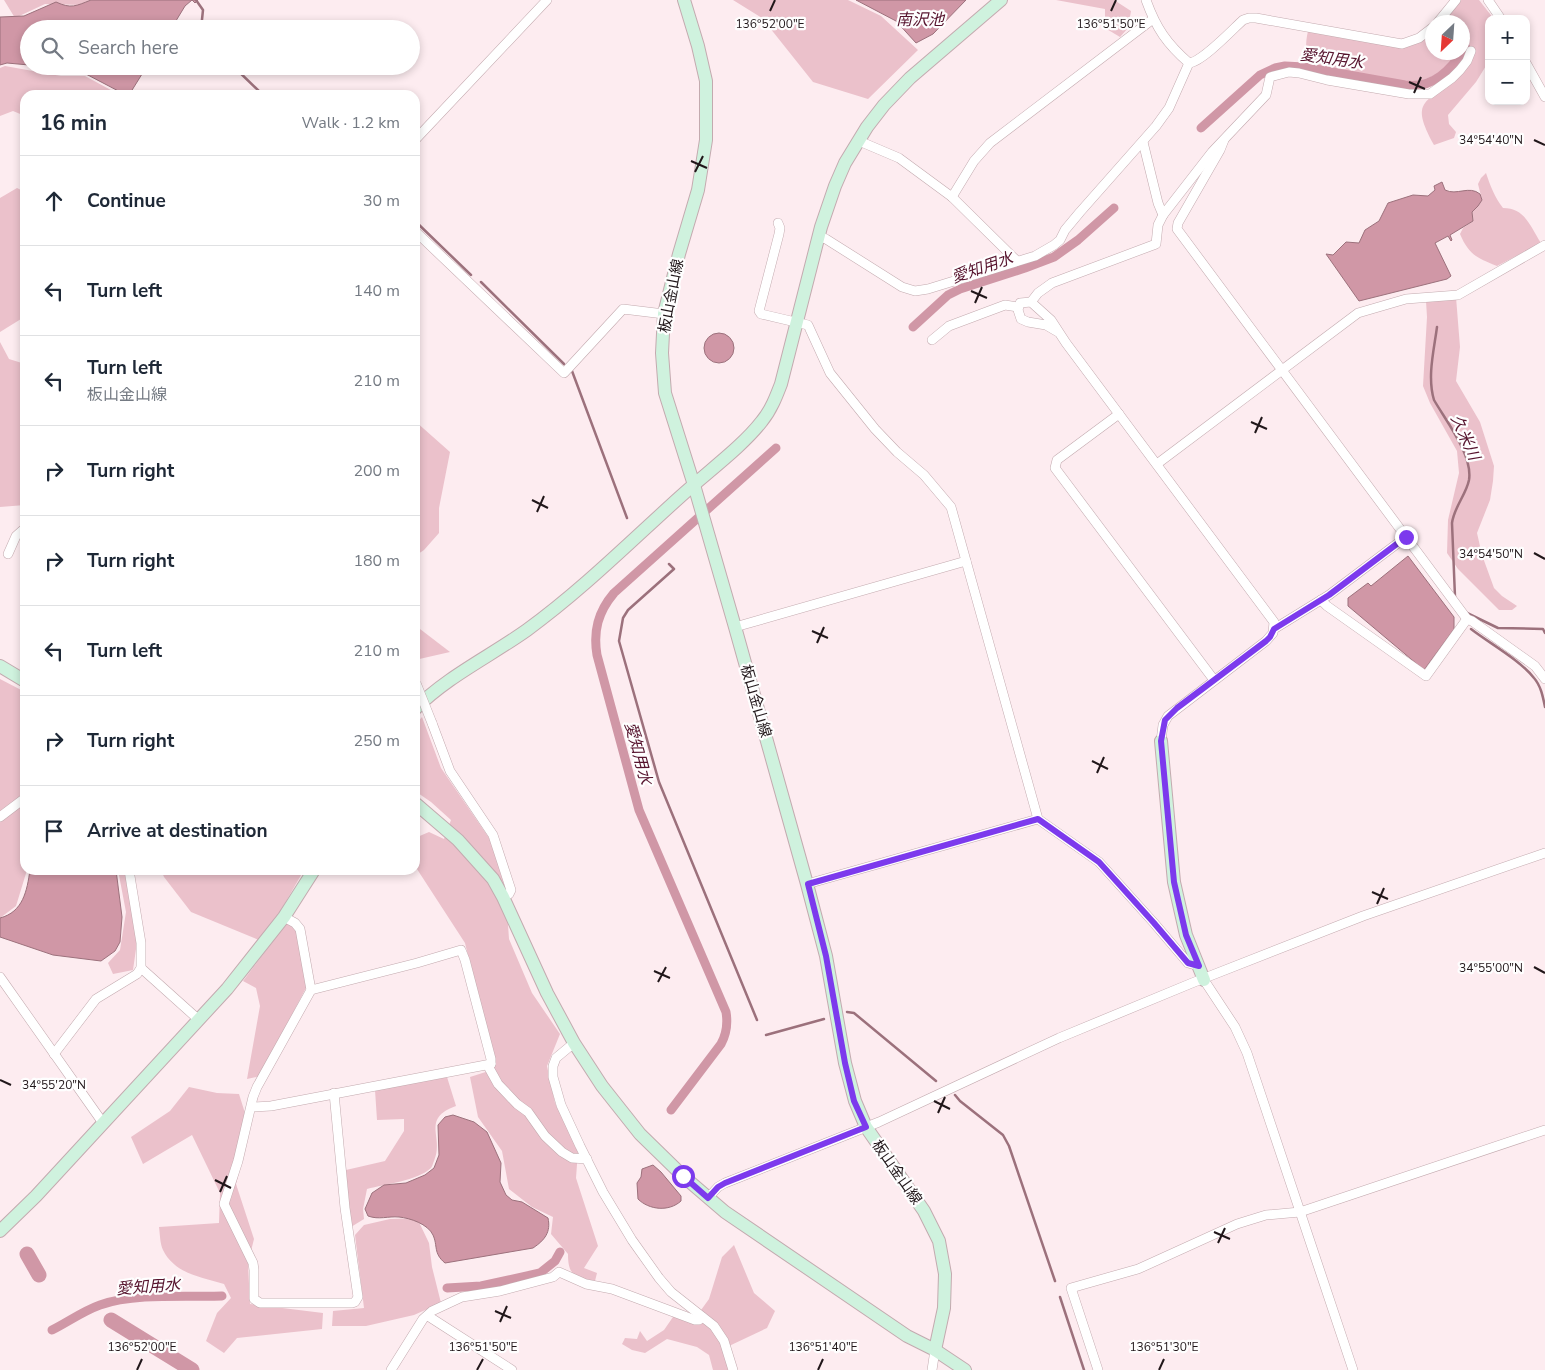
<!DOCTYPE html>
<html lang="en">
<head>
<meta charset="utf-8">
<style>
  :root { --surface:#fff; --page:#f6f6f7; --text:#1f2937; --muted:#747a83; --line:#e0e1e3 }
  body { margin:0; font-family:"Nunito Sans","Noto Sans JP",sans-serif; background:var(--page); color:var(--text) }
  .controls { position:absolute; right:15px; top:15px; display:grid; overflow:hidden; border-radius:10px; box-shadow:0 2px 8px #0003 }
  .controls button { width:45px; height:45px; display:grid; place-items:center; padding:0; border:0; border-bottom:1px solid var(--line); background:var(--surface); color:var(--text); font:25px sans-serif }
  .compass { position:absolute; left:1425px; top:15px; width:45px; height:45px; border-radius:50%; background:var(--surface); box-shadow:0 2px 8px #0003; rotate:205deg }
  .stop { position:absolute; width:15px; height:15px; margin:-11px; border:4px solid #7c3aed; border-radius:50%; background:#fff }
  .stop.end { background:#7c3aed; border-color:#fff; box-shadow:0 1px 5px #0008 }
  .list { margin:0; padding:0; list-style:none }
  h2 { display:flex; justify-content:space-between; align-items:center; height:65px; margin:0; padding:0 20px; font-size:21px }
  h2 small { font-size:16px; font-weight:400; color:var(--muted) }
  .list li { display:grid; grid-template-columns:32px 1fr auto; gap:15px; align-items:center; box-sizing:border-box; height:90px; padding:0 20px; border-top:1px solid var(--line) }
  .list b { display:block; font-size:19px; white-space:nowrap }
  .list p { margin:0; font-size:16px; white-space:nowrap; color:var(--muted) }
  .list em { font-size:16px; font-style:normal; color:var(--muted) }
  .icon { flex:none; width:28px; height:28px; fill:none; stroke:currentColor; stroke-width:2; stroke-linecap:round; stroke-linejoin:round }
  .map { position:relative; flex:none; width:1545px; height:1370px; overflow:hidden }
  .search { position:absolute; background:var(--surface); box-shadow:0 2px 8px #0003; left:20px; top:20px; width:400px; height:55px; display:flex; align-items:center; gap:12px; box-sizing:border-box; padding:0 18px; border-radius:28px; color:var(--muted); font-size:19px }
  .panel { position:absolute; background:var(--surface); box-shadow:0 2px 8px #0003; left:20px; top:90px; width:400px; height:785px; border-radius:15px }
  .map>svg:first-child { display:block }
  .green { fill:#ebc1cb }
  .water { fill:#d097a6; stroke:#9c717c }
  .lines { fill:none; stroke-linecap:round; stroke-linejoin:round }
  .stream { stroke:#9c717c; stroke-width:2.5 }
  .canal { stroke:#d097a6; stroke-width:9 }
  .river { stroke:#d097a6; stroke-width:15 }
  .street-casing { stroke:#c3aaaf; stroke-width:10 }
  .secondary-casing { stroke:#c3aaaf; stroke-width:14 }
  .street { stroke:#fff; stroke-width:9 }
  .secondary { stroke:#cff2de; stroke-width:12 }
  .street-bridge-casing { stroke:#c3aaaf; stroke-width:10; stroke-linecap:butt }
  .street-bridge { stroke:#fff; stroke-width:9 }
  .route { stroke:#7c3aed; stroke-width:6 }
  .ticks { fill:none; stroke:#21171a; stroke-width:2 }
  .labels { text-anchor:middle; stroke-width:4.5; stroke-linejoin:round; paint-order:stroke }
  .street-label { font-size:15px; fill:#21171a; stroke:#fefefe }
  .water-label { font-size:16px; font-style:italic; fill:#56132d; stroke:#fefefe }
  .ticks-label { font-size:12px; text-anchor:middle; fill:#21171a; stroke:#fefefe; stroke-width:4.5; stroke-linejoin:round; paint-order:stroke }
</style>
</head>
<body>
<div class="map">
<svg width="1545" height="1370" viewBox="0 0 1545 1370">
  <rect width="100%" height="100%" fill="#fdecf0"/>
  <!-- green -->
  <g class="green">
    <polygon points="4,0 90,0 82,5 45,4 15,18"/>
    <polygon points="733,0 848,0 881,16 918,50 868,99 813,82 762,18"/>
    <polygon points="1056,0 1114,0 1131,11 1128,28 1120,37 1105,28 1105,9"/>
    <path d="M 1459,0 L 1479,0 L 1494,19 L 1489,19 L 1489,61 L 1476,82 L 1448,115 L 1449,124 L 1456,132 L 1454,138 L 1434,145 C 1409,99 1426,104 1457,77 C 1464,70 1469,59 1474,50 L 1464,47 L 1463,49 L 1462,22 L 1441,22 Z"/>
    <path d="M 1308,31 L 1392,45 L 1432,33 L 1432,52 L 1459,53 C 1442,72 1431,82 1404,82 L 1313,65 C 1305,54 1305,44 1308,31 Z"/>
    <polygon points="5,66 61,76 85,76 120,95 25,95 25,116 13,111 0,116 0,68"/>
    <path d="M 1486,173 C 1490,185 1495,198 1503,208 C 1525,208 1530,226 1541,243 L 1497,266 C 1477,258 1469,255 1460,234 L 1463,228 L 1473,221 L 1472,212 L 1478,206 L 1482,200 L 1478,184 L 1481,178 Z"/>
    <polygon points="17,188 25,192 25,315 21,319 0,332 0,198"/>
    <polygon points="1456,297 1460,347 1456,381 1480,422 1494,466 1493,481 1490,500 1477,533 1482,555 1494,588 1502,596 1517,606 1512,610 1499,610 1458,569 1447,553 1448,520 1459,473 1457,451 1430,403 1423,386 1427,317 1426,301"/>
    <polygon points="0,342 9,359 25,364 25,505 0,507"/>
    <polygon points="415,421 450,452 439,508 439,533 424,550 415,556"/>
    <polygon points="415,629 420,629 450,652 415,660"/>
    <polygon points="0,679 25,692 25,870 27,870 16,906 0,918"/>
    <path d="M 422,717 L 441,768 L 489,838 L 505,882 L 509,939 L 532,993 L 560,1034 L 547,1066 L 555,1103 L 578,1151 L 576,1178 L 598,1246 L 584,1268 L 597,1273 L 595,1281 C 575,1277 568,1276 568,1254 L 551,1234 L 553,1217 L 532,1207 L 509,1189 L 502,1151 L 478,1117 L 470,1077 L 495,1069 L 465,943 L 415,866 L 415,838 L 429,832 L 444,839 L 451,820 L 431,802 L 415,791 L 415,725 Z"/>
    <polygon points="118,870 127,870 137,942 133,970 113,974 108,963 120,950 126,912"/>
    <polygon points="161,870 304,870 273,924 259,940 191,912 164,877"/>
    <polygon points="286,924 291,924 297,929 308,984 260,1076 247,1079 260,1006 256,988 243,981"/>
    <path d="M 447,1077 L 456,1106 C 420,1119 445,1137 434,1161 C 433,1163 432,1167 431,1168 C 417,1181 385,1184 367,1189 L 363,1209 L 364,1219 L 351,1227 L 346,1170 L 385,1161 L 404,1131 L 404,1119 L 377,1120 L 375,1090 Z"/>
    <path d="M 189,1087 L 217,1093 L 239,1094 L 250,1129 L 236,1184 L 254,1239 L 248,1263 L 250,1304 L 323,1313 L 322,1329 L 237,1338 L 224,1353 L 206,1341 L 217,1313 L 231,1298 L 224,1284 C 201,1277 175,1274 163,1250 C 160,1244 160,1234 159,1227 L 219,1223 L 220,1193 L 192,1135 L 143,1164 L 131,1137 L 170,1111 Z"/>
    <polygon points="417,1218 429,1243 432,1267 441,1303 414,1315 366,1326 332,1326 333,1311 364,1308 355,1235 364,1225 390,1219"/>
    <polygon points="734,1245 754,1293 775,1311 767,1328 729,1346 725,1359 729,1370 713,1370 709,1355 697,1347 667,1339 645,1353 632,1350 622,1344 625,1338 637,1339 640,1331 647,1341 664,1330 673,1317 696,1317 709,1299 722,1257"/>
  </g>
  <!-- water -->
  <g class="water">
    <path d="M 91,0 L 198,0 L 195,3 L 192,0 L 185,6 L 171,29 L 29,29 L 29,65 L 7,63 L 0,65 L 0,17 L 24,16 L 56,2 C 71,9 76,6 91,0 Z"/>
    <polygon points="856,0 966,0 933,34 916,43 896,21"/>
    <polygon points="41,66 147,66 129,95 126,95 84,73 63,72"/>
    <path d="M 1442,182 L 1445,190 C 1457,196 1469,185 1480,194 L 1482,200 L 1478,206 L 1472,212 L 1473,221 L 1450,235 L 1452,240 L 1451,241 L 1448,236 L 1435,243 L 1451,276 L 1447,279 L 1359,301 L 1326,254 L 1333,255 L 1346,242 L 1359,243 L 1365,230 L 1379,221 L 1388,203 L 1413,195 L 1428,196 L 1435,190 L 1434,186 Z"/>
    <circle cx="719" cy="348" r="15"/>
    <polygon points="1408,556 1454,617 1454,629 1424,670 1348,606 1348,598 1368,583 1371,586"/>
    <path d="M 30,870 L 116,870 L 122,917 L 120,942 L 115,951 L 101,961 L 53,955 L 0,937 L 0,918 C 23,912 27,891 30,870 Z"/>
    <path d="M 453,1115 L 474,1122 L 487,1132 L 501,1163 L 500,1182 L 506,1195 L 512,1200 L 522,1202 L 548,1218 C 551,1232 545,1240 533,1248 L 445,1263 C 433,1253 438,1246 433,1235 C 428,1224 410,1218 399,1217 C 388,1216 379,1220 368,1216 L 365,1209 L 372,1193 L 384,1185 L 406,1183 L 425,1175 L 434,1168 L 439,1155 L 438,1125 L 445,1117 Z"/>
    <path d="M 653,1165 L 661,1172 L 681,1196 L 681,1201 C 669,1212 649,1210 638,1199 L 637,1183 L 641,1177 L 642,1169 Z"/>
  </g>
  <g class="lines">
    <!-- stream -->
    <g class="stream">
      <polyline points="196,0 203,10 201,29"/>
      <polyline points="233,66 263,95"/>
      <polyline points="415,221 471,275"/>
      <polyline points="481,282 564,364"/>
      <path d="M 1437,327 C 1434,350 1427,377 1434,400 C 1446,421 1473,455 1469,480 C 1466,495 1454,507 1452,523 L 1455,597"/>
      <polyline points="572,371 627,518"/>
      <polyline points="669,564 674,569 628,610 623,618 619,641 659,782 757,1020"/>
      <polyline points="1467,613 1498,628 1543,629 1545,633"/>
      <path d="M 1471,629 C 1489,643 1520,660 1534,678 C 1541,686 1543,697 1545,707"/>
      <polyline points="847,1012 854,1013 936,1081"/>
      <polyline points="766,1035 824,1019"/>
      <polyline points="955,1095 960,1101 1003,1135 1009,1146 1055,1281"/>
      <polyline points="1060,1297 1084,1370"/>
    </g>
    <!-- canal -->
    <g class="canal">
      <path d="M 1201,128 L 1260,75 L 1275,68 L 1285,66 L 1304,67 L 1405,85 C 1434,89 1450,70 1466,48"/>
      <polyline points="913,327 948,295 960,289 1025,268 1054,257 1078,240 1114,208"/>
      <path d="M 671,1110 L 721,1044 C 727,1033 728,1024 726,1012 L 639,810 L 597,655 C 593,631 598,612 614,593 L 776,448"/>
      <polyline points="447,1288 481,1286 540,1273 555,1261 560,1252"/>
      <path d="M 52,1330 C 68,1322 83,1311 100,1305 C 134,1293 185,1297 222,1296"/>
    </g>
    <!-- river -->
    <g class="river">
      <polyline points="27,1254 39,1275"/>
      <polyline points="111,1320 192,1370"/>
    </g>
    <!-- street casing -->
    <g class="street-casing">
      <g id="street">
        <path d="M 1146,0 C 1156,28 1167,44 1189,63"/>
        <polyline points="1488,0 1501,19"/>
        <polyline points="1438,22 1456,0"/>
        <polyline points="1526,63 1545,97"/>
        <polyline points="415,140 547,0"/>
        <polyline points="1224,140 1220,150 1178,223 1177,229 1467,619 1472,621 1535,666 1545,679"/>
        <polyline points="859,141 899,158 952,197 1017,261"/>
        <polyline points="1143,142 1158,203 1163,215"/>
        <polyline points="952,197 974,161 990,143 1153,19"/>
        <polyline points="778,223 780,228 779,234 759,311 761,314 808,325 830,373 875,429 897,452 924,475 951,507 1038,819 1099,862 1154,923 1188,963 1199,966"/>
        <polyline points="415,231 564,373 623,309 664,314"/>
        <path d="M 819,236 L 826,239 L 902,287 L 915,291 L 928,289 L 1035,256 L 1054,245 L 1060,240 L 1065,230 L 1080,212 L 1156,126 L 1169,108 L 1189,63 C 1202,62 1232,30 1243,20 L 1249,18 L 1256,18 L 1402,44 L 1419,38 L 1432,28"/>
        <polyline points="1031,302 1038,293 1052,283 1156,244 1158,225 1163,215 1212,152 1266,95 1270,77 1289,72 1299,73 1327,80 1409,94 1430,94 1452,78 1460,70 1467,61 1471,51"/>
        <polyline points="1058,332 1046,325 1028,322 1021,319 1018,310 1020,303 1031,302 1051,320 1066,343 1274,622 1273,633 1266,641 1168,716 1163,725 1161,741"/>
        <polyline points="932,340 949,326 1005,305 1018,307"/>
        <polyline points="1119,414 1057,460 1055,468 1214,680"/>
        <polyline points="1157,464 1358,313 1406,299 1458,295 1545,245"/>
        <polyline points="8,554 16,536 25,528"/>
        <polyline points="1321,600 1327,606 1426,676 1467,619"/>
        <polyline points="735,627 966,561"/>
        <polyline points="1274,629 1329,595 1406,537"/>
        <polyline points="432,723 450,771 493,835 511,890 509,894 503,897"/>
        <polyline points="0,817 25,798"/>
        <polyline points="807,884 1038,819"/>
        <polyline points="284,917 295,923 300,929 311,990 257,1087 253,1097 238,1161 224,1204 253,1263 254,1270 254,1299 260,1303 352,1303 355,1302 358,1297 345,1208 334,1093"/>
        <polyline points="141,968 199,1020"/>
        <polyline points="0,977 103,1123"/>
        <polyline points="1204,980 1235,1027 1247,1053 1353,1370"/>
        <polyline points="311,990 417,963 461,950 465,960 491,1059 491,1064 488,1066 498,1084 517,1104 528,1112 545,1136 562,1152 572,1158 587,1159"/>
        <polyline points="574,1043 556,1058 553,1066 553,1077 561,1105 580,1146 603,1192 632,1240 659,1278 671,1292 714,1326 724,1341 733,1370"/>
        <polyline points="54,1054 96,999 137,974 141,968 141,943 129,870"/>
        <polyline points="252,1107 271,1106 491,1064"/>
        <polyline points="708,1198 718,1187 725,1183 879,1122 1059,1038 1192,983 1363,916 1545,853"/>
        <polyline points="428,1316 512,1370"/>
        <polyline points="391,1370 423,1319 432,1311 462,1297 500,1291 553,1277 559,1272 586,1284 612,1289 695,1320 699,1320 702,1317"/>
        <polyline points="932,1370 935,1350"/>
        <polyline points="1098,1370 1071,1288 1138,1269 1237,1224 1266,1215 1300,1212 1545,1130"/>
      </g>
    </g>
    <!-- secondary casing -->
    <g class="secondary-casing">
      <g id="secondary">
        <polyline points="684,0 698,46 706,81 706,140 698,190 679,254 664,314 662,353 665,393 694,485 735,627 807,884 826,956 845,1063 855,1101 866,1127 924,1211 939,1241 945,1274 944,1308 935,1350"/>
        <polyline points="0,666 25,681"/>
        <path d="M 415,709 C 448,676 489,657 527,630 C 582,590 631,541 681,496 C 706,473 742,447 762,421 C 771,410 776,397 781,384 L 821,227 L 835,186 L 845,163 L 867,127 L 884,105 L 910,78 L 1001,0"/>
        <polyline points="1161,741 1174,882 1186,935 1204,980"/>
        <polyline points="415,803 458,840 493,879 503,897 547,993 574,1043 602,1086 640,1134 683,1176 725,1212 907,1336 935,1350 965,1370"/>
        <polyline points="0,1231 36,1196 227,989 284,917 314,870"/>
      </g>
    </g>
    <!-- street -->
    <use href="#street" class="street"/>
    <!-- secondary -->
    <use href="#secondary" class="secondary"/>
    <!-- street-bridge casing -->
    <g class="street-bridge-casing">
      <polyline id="street-bridge" points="416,683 432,723"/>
    </g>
    <!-- street-bridge -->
    <use href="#street-bridge" class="street-bridge"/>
  </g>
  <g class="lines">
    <!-- route -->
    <polyline class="route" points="683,1176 708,1198 718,1187 725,1183 866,1127 854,1101 845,1063 826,956 808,884 1038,819 1099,862 1154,923 1188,963 1199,966 1186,935 1174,882 1161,741 1165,720 1177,708 1266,641 1270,637 1274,629 1329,595 1406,537"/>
  </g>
  <!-- ticks -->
  <path class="ticks" d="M 770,11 L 775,0M 1111,11 L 1116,0M 1409,82 L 1425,89M 1414,93 L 1421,77M 1534,140 L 1545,145M 691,161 L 707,168M 695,172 L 703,156M 971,291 L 987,298M 975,303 L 982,287M 1251,422 L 1267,429M 1255,433 L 1262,417M 532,500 L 548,508M 537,512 L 544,496M 1534,553 L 1545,559M 812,631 L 828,638M 817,643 L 824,627M 1092,761 L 1108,769M 1097,773 L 1104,757M 1372,892 L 1388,899M 1377,904 L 1384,888M 1534,967 L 1545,973M 654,971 L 670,978M 658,982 L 666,967M 0,1080 L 11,1085M 934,1101 L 950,1109M 938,1113 L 945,1097M 215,1180 L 231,1188M 220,1192 L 227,1176M 1214,1232 L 1230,1239M 1218,1243 L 1225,1228M 495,1311 L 511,1318M 500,1322 L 507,1306M 137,1370 L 142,1359M 477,1370 L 483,1359M 818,1370 L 823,1359M 1159,1370 L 1164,1359"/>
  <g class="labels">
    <!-- street labels -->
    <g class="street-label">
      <text transform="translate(671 296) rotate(-79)" y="5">板山金山線</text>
      <text transform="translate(756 701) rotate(74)" y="5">板山金山線</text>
      <text transform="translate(897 1172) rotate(55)" y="5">板山金山線</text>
    </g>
    <!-- water labels -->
    <g class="water-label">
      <text x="920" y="25">南沢池</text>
      <text transform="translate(1332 58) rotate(8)" y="6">愛知用水</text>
      <text transform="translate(982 267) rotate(-19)" y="6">愛知用水</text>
      <text transform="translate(1466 437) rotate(66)" y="6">久米川</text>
      <text transform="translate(639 753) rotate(75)" y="6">愛知用水</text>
      <text transform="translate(148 1286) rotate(-4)" y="6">愛知用水</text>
    </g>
  </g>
  <g class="ticks-label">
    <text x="770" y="28">136°52'00"E</text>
    <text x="1111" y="28">136°51'50"E</text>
    <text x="1491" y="144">34°54'40"N</text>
    <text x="1491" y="558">34°54'50"N</text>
    <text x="1491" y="972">34°55'00"N</text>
    <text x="54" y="1089">34°55'20"N</text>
    <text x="142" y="1351">136°52'00"E</text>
    <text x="483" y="1351">136°51'50"E</text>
    <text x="823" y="1351">136°51'40"E</text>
    <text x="1164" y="1351">136°51'30"E</text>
  </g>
</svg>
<div class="controls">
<button>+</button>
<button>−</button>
</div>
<svg class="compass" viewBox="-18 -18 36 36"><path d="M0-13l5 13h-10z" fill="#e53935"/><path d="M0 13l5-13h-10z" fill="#747a83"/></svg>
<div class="stop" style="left:683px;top:1176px"></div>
<div class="stop end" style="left:1406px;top:537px"></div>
<div class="search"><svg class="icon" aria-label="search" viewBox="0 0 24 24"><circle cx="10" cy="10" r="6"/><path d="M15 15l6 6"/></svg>Search here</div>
<section class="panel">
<h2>16 min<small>Walk · 1.2 km</small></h2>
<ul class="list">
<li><svg class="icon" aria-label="ahead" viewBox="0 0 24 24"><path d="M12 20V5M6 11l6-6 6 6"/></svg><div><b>Continue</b></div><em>30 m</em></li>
<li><svg class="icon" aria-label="left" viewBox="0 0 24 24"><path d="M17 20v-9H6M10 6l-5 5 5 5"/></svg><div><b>Turn left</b></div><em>140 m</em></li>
<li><svg class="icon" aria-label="left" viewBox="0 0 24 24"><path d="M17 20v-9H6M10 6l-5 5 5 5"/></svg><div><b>Turn left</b><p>板山金山線</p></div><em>210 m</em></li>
<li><svg class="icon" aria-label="right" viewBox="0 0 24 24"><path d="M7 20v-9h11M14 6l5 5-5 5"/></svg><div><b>Turn right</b></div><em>200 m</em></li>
<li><svg class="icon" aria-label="right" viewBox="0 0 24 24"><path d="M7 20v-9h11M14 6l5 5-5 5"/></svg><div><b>Turn right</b></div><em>180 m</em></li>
<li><svg class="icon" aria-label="left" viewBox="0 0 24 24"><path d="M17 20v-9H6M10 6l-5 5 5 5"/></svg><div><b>Turn left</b></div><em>210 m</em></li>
<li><svg class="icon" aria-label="right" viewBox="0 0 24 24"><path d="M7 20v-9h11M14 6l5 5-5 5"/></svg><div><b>Turn right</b></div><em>250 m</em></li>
<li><svg class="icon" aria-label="arrive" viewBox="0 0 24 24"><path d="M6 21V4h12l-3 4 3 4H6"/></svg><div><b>Arrive at destination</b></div></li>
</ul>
</section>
</div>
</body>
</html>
